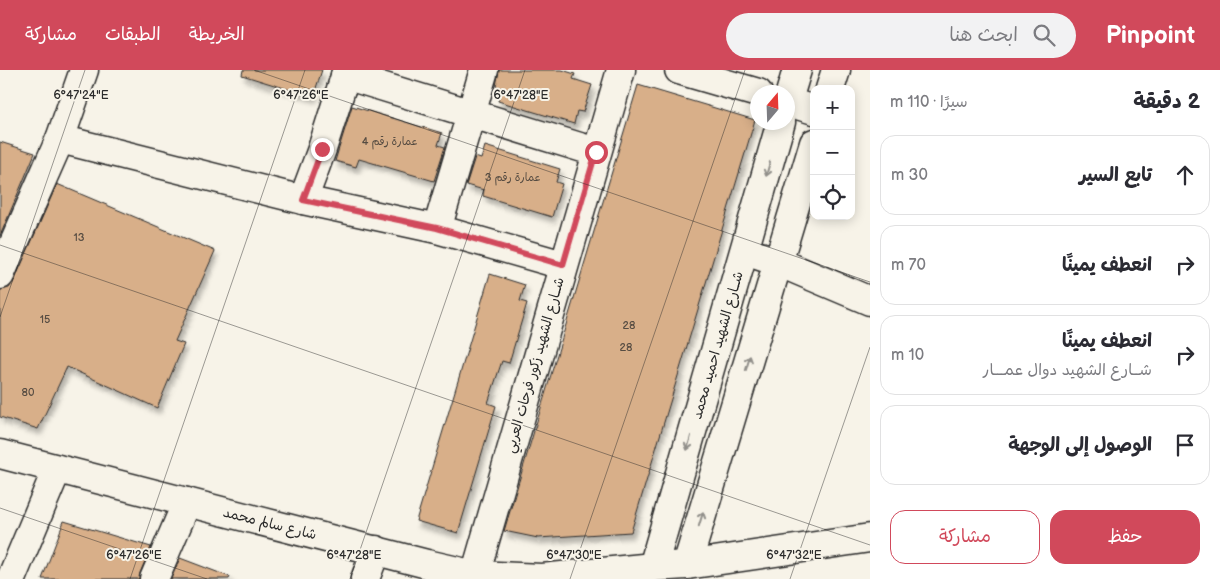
<!DOCTYPE html>
<html lang="ar">
<head>
<meta charset="utf-8">
<style>
  :root { --surface:#fff; --page:#f2f2f3; --text:#2b2b33; --muted:#7c7c81; --line:#e1e1e2; --accent:#d1495b }
  body { margin:0; font-family:"Balsamiq Sans","Playpen Sans Arabic",sans-serif; background:var(--page); color:var(--text); direction:rtl }
  .controls { position:absolute; right:15px; top:15px; display:grid; overflow:hidden; border-radius:10px; box-shadow:0 2px 12px #0003 }
  .controls button { width:45px; height:45px; display:grid; place-items:center; padding:0; border:0; border-bottom:1px solid var(--line); background:var(--surface); color:var(--text); font:25px sans-serif }
  .compass { position:absolute; left:750px; top:15px; width:45px; height:45px; border-radius:50%; background:var(--surface); box-shadow:0 2px 12px #0003; rotate:19deg }
  .stop { position:absolute; width:15px; height:15px; margin:-11px; border:4px solid #d1495b; border-radius:50%; background:#fff }
  .stop.end { background:#d1495b; border-color:#fff; box-shadow:0 1px 5px #0008 }
  .list { margin:0; padding:0; list-style:none }
  h2 { display:flex; justify-content:space-between; align-items:center; height:65px; margin:0; padding:0 20px; font-size:21px }
  h2 small { font-size:16px; font-weight:400; color:var(--muted) }
  .list li { display:grid; grid-template-columns:32px 1fr auto; gap:15px; align-items:center; box-sizing:border-box; height:80px; margin:0 10px 10px; padding:0 10px; border:1px solid var(--line); border-radius:15px }
  .list b { display:block; font-size:19px; white-space:nowrap }
  .list p { margin:0; font-size:16px; white-space:nowrap; color:var(--muted) }
  .list em { font-size:16px; font-style:normal; color:var(--muted) }
  .actions { display:flex; gap:10px; padding:15px 20px }
  .actions a { flex:1; padding:11px 0; border:1px solid var(--accent); border-radius:15px; text-align:center; font-size:18px; color:var(--accent) }
  .actions .main { background:var(--accent); color:#fff }
  .icon { flex:none; width:28px; height:28px; fill:none; stroke:currentColor; stroke-width:2; stroke-linecap:round; stroke-linejoin:round }
  .map { position:relative; flex:none; width:870px; height:509px; overflow:hidden; direction:ltr }
  header { display:flex; align-items:center; gap:30px; box-sizing:border-box; height:70px; padding:0 25px; background:var(--accent); color:#fff }
  header strong { font-size:24px }
  nav { display:flex; gap:28px; margin-inline-start:auto; font-size:18px }
  .search { width:350px; height:45px; background:var(--page); display:flex; align-items:center; gap:12px; box-sizing:border-box; padding:0 18px; border-radius:28px; color:var(--muted); font-size:19px }
  main { display:flex }
  aside { flex:1; background:var(--surface) }
  .map>svg:first-child { display:block }
  .building { fill:#d8af89; stroke:#2b2b2b; filter:url(#shadow) }
  .lines { fill:none; stroke-linecap:round; stroke-linejoin:round }
  .street-casing { stroke:#2b2b2b; stroke-width:31 }
  .secondary-casing { stroke:#2b2b2b; stroke-width:31 }
  .street { stroke:#f7f3e8; stroke-width:28 }
  .secondary { stroke:#f7f3e8; stroke-width:28 }
  .oneway { stroke:#918f8a }
  .route { stroke:#d1495b; stroke-width:6 }
  .ticks { fill:none; stroke:#2b2b2b; stroke-width:1; stroke-opacity:0.45 }
  .labels { text-anchor:middle; stroke-width:4; stroke-linejoin:round; paint-order:stroke }
  .number-label { font-size:11px; fill:#564c42 }
  .street-label { font-size:14px; fill:#2b2b2b; stroke:#f7f3e8 }
  .ticks-label { font-size:12px; text-anchor:middle; fill:#2b2b2b; stroke:#f7f3e8; stroke-width:4; stroke-linejoin:round; paint-order:stroke }
</style>
</head>
<body>
<header>
<strong>Pinpoint</strong>
<div class="search"><svg class="icon" aria-label="search" viewBox="0 0 24 24"><circle cx="10" cy="10" r="6"/><path d="M15 15l6 6"/></svg>ابحث هنا</div>
<nav><a>الخريطة</a><a>الطبقات</a><a>مشاركة</a></nav>
</header>
<main>
<aside>
<h2>2 دقيقة<small>سيرًا · 110 m</small></h2>
<ul class="list">
<li><svg class="icon" aria-label="ahead" viewBox="0 0 24 24"><path d="M12 20V5M6 11l6-6 6 6"/></svg><div><b>تابع السير</b></div><em>30 m</em></li>
<li><svg class="icon" aria-label="right" viewBox="0 0 24 24"><path d="M7 20v-9h11M14 6l5 5-5 5"/></svg><div><b>انعطف يمينًا</b></div><em>70 m</em></li>
<li><svg class="icon" aria-label="right" viewBox="0 0 24 24"><path d="M7 20v-9h11M14 6l5 5-5 5"/></svg><div><b>انعطف يمينًا</b><p>شــارع الشهيد دوال عمـــار</p></div><em>10 m</em></li>
<li><svg class="icon" aria-label="arrive" viewBox="0 0 24 24"><path d="M6 21V4h12l-3 4 3 4H6"/></svg><div><b>الوصول إلى الوجهة</b></div></li>
</ul>
<div class="actions"><a class="main">حفظ</a><a>مشاركة</a></div>
</aside>
<div class="map">
<svg width="870" height="509" viewBox="0 0 870 509">
  <defs>
    <filter id="shadow"><feDropShadow dx="3" dy="5.5" stdDeviation="2.5" flood-color="#0004"/></filter>
  </defs>
  <rect width="100%" height="100%" fill="#f7f3e8"/>
  <filter id="ink" filterUnits="userSpaceOnUse"><feTurbulence type="fractalNoise" baseFrequency=".02" numOctaves="2"/><feDisplacementMap in="SourceGraphic" scale="10" xChannelSelector="R" yChannelSelector="G"/><feConvolveMatrix kernelMatrix="1 2 1 2 8 2 1 2 1" color-interpolation-filters="sRGB"/></filter>
  <g filter="url(#ink)">
    <!-- building -->
    <g class="building">
      <polygon points="243,0 322,0 313,27 242,5"/>
      <polygon points="499,0 562,0 575,4 573,9 592,15 583,42 577,41 574,54 498,31 502,18 496,16"/>
      <polygon points="638,15 755,50 631,462 538,468 504,461"/>
      <polygon points="352,36 442,63 438,75 445,77 434,111 359,89 356,97 335,91"/>
      <polygon points="0,72 35,83 0,166"/>
      <polygon points="485,76 560,99 556,112 562,114 552,147 483,126 484,120 466,115 475,87 481,89"/>
      <polygon points="57,114 215,181 175,271 184,274 157,338 67,297 38,359 0,347 0,220 9,218 14,211"/>
      <polygon points="490,204 525,215 520,231 527,233 509,293 502,291 488,333 496,336 458,463 416,451"/>
      <polygon points="64,451 151,477 140,503 139,509 42,509"/>
      <polygon points="180,488 230,507 229,509 171,509"/>
    </g>
    <g class="lines">
      <!-- street casing -->
      <g class="street-casing">
        <g id="street">
          <polyline points="679,0 758,23"/>
          <polyline points="345,5 596,82"/>
          <polyline points="830,19 836,0"/>
          <polyline points="788,30 797,0"/>
          <polyline points="788,32 814,40"/>
          <polyline points="60,69 303,130 437,159 563,195"/>
          <polyline points="303,130 322,79 347,0"/>
          <polyline points="437,159 484,0"/>
          <polyline points="760,186 778,192 870,231"/>
          <polyline points="0,205 60,69 84,0"/>
          <polyline points="687,495 814,73"/>
          <polyline points="653,497 781,52"/>
          <polyline points="475,505 621,0"/>
          <polyline points="11,509 57,399"/>
          <polyline points="154,509 187,432"/>
          <polyline points="365,509 376,480"/>
        </g>
      </g>
      <!-- secondary casing -->
      <g class="secondary-casing">
        <polyline id="secondary" points="0,384 427,494 475,505 542,508 653,497 687,495 870,468"/>
      </g>
      <!-- street -->
      <use href="#street" class="street"/>
      <!-- secondary -->
      <use href="#secondary" class="secondary"/>
    </g>
    <!-- one-way arrows -->
    <defs><path id="oneway-shaft" d="M-6 0H5M1.5-3L5.5 0L1.5 3" fill="none" stroke-width="1.6" stroke-linecap="round" stroke-linejoin="round" transform="scale(1.25)"/></defs>
    <g class="oneway">
      <use href="#oneway-shaft" transform="translate(768 99) rotate(106)"/>
      <use href="#oneway-shaft" transform="translate(748 293) rotate(-73)"/>
      <use href="#oneway-shaft" transform="translate(689 373) rotate(106)"/>
      <use href="#oneway-shaft" transform="translate(701 449) rotate(-73)"/>
    </g>
  </g>
  <g class="lines" filter="url(#ink)">
    <!-- route -->
    <polyline class="route" points="322,79 303,130 437,158 563,195 596,82"/>
  </g>
  <!-- ticks -->
  <path class="ticks" d="M 254,0 L 870,212M 0,175 L 870,475M 0,247 L 85,0M 0,438 L 207,509M 130,509 L 305,0M 350,509 L 525,0M 570,509 L 745,0M 790,509 L 870,277"/>
  <g class="labels">
    <!-- number labels -->
    <g class="number-label">
      <text x="390" y="75">عمارة رقم 4</text>
      <text x="513" y="111">عمارة رقم 3</text>
      <text x="79" y="171">13</text>
      <text x="45" y="253">15</text>
      <text x="629" y="259">28</text>
      <text x="626" y="281">28</text>
      <text x="28" y="326">80</text>
    </g>
    <!-- street labels -->
    <g class="street-label">
      <text transform="translate(717 275) rotate(-74)" y="5">شــارع الشهيد احميد محمد</text>
      <text transform="translate(534 295) rotate(-74)" y="5">شــارع الشهيد زكور فرحات العربي</text>
      <text transform="translate(270 453) rotate(14)" y="5">شارع سالم محمد</text>
    </g>
  </g>
  <g class="ticks-label">
    <text x="81" y="29">6°47'24"E</text>
    <text x="301" y="29">6°47'26"E</text>
    <text x="521" y="29">6°47'28"E</text>
    <text x="134" y="489">6°47'26"E</text>
    <text x="354" y="489">6°47'28"E</text>
    <text x="574" y="489">6°47'30"E</text>
    <text x="794" y="489">6°47'32"E</text>
  </g>
</svg>
<div class="controls">
<button>+</button>
<button>−</button>
<button><svg class="icon" aria-label="locate" viewBox="0 0 24 24"><circle cx="12" cy="12" r="6"/><path d="M12 2v4M12 18v4M2 12h4M18 12h4"/></svg></button>
</div>
<svg class="compass" viewBox="-18 -18 36 36"><path d="M0-13l5 13h-10z" fill="#e53935"/><path d="M0 13l5-13h-10z" fill="#7c7c81"/></svg>
<div class="stop" style="left:596px;top:82px"></div>
<div class="stop end" style="left:322px;top:79px"></div>
</div>
</main>
</body>
</html>
